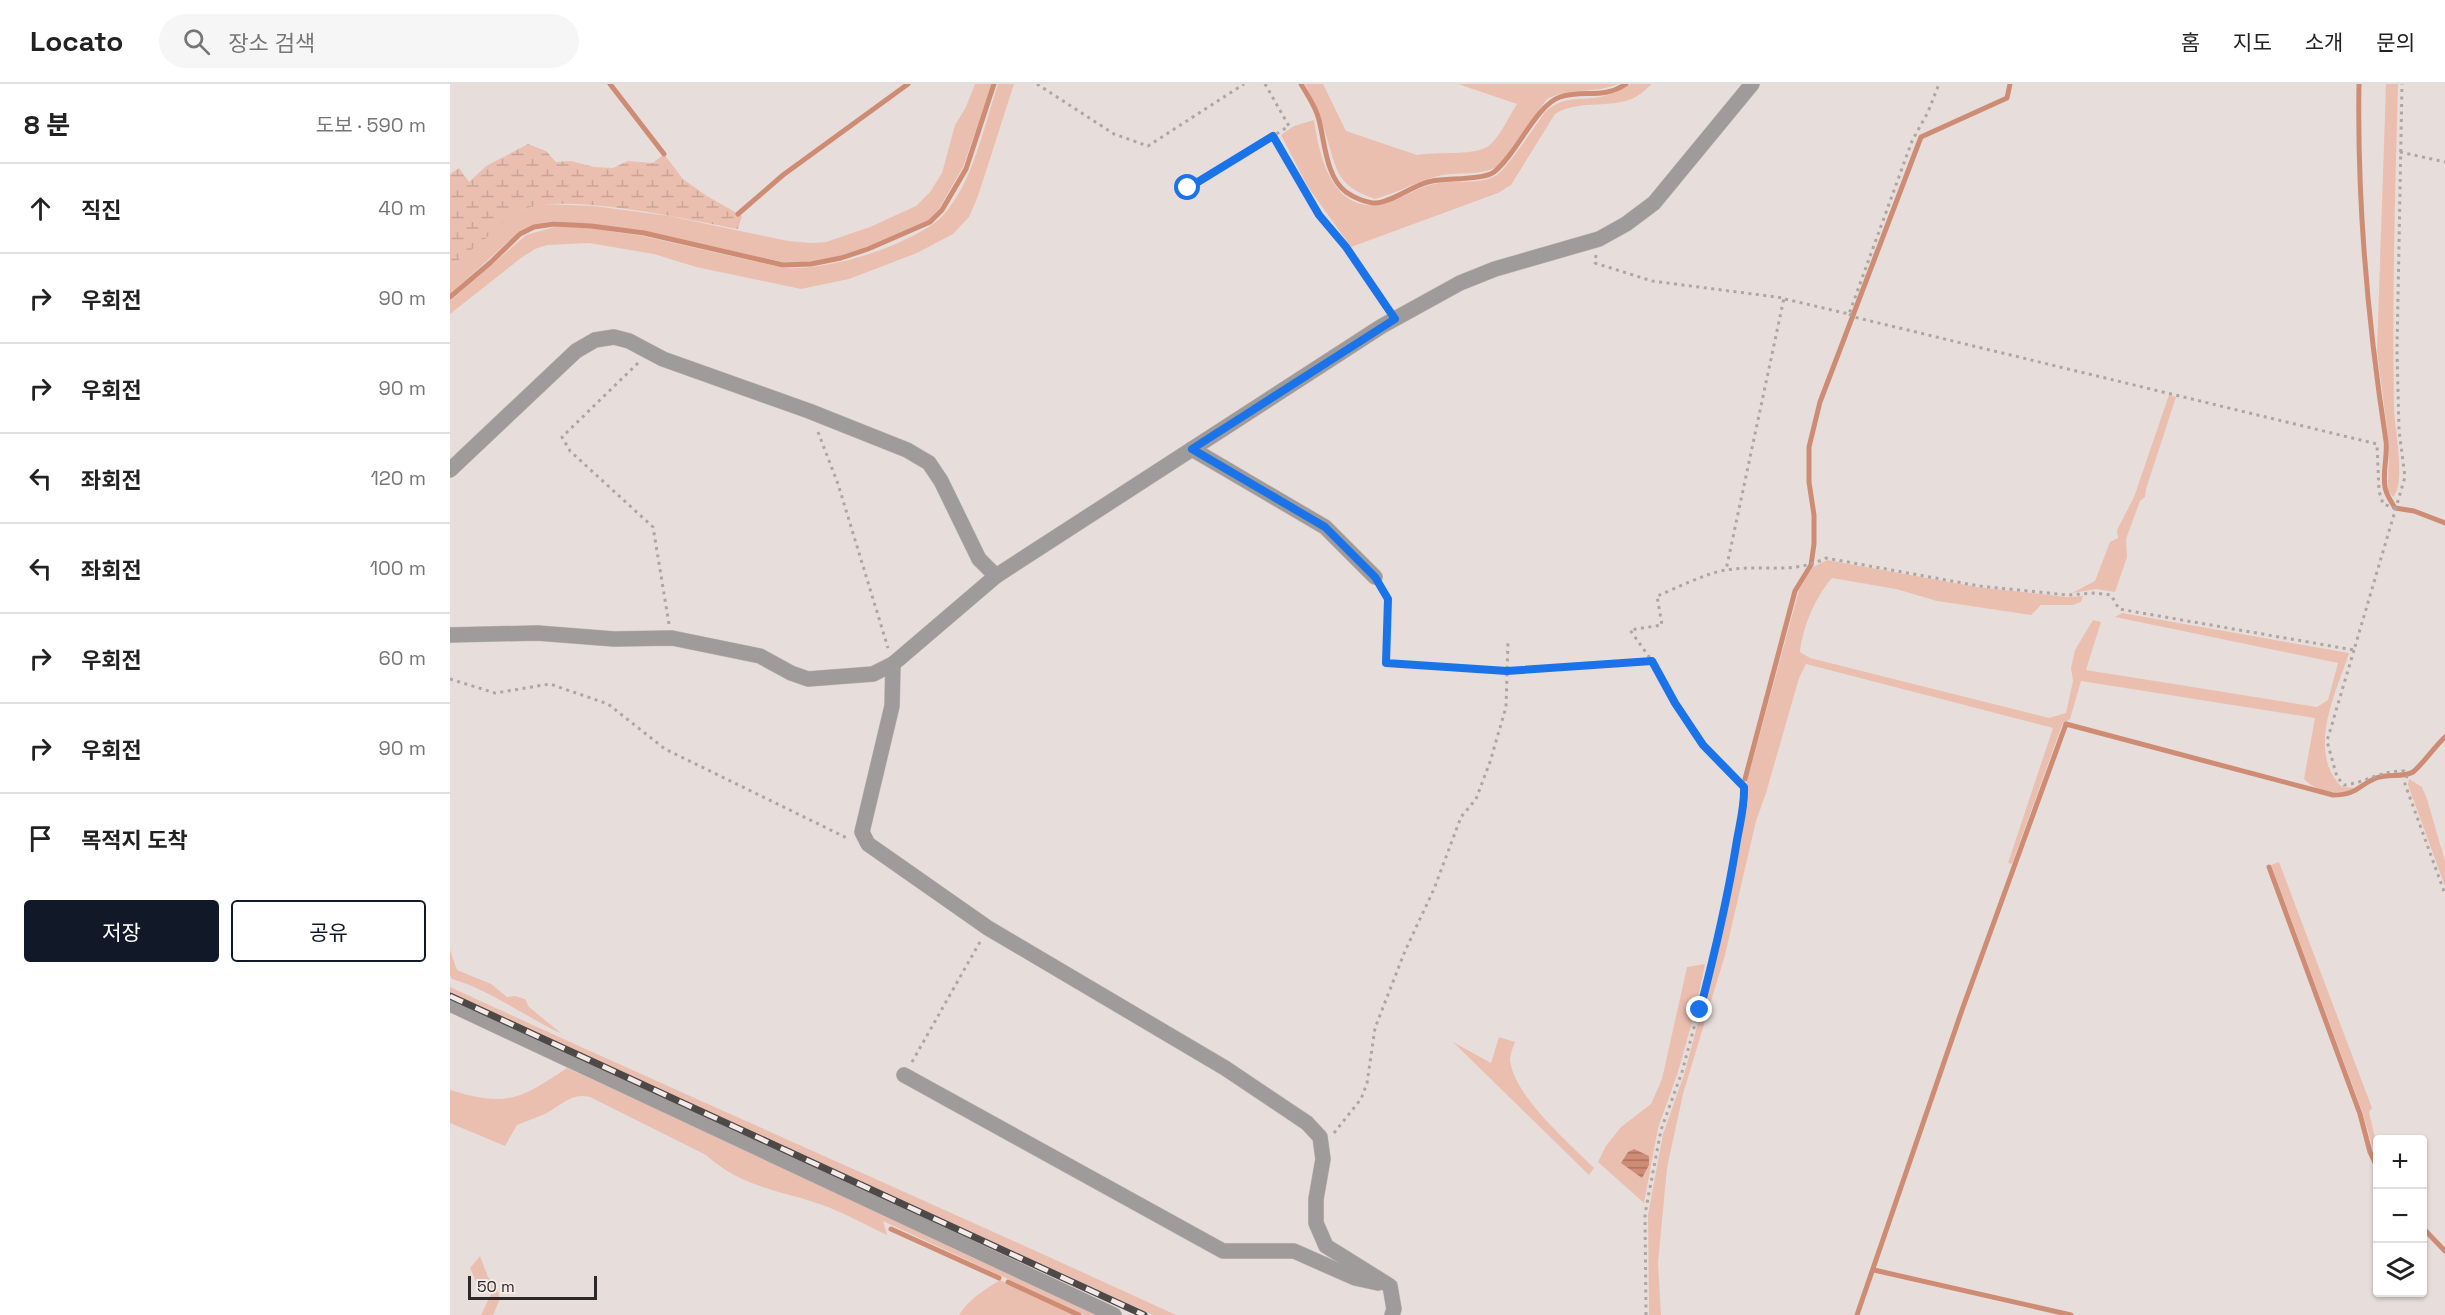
<!DOCTYPE html>
<html lang="ko">
<head>
<meta charset="utf-8">
<style>
  :root { --surface:#fff; --page:#f6f6f6; --text:#222; --muted:#767676; --line:#e0e0e0; --accent:#111827 }
  body { margin:0; font-family:"Space Grotesk","Noto Sans KR",sans-serif; background:var(--page); color:var(--text) }
  .controls { position:absolute; right:18px; bottom:18px; display:grid; overflow:hidden; border-radius:6px; box-shadow:0 2px 4px #0004 }
  .controls button { width:54px; height:54px; display:grid; place-items:center; padding:0; border:0; border-bottom:2px solid var(--line); background:var(--surface); color:var(--text); font:30px sans-serif }
  .scale { position:absolute; left:18px; bottom:15px; width:129px; box-sizing:border-box; padding-left:6px; border:3px solid #2c2827; border-top:0; font-size:16px; line-height:21px; white-space:nowrap; color:#2c2827; -webkit-text-stroke:4px #f4ebe8; paint-order:stroke }
  .stop { position:absolute; width:18px; height:18px; margin:-14px; border:4px solid #1a73e8; border-radius:50%; background:#fff }
  .stop.end { background:#1a73e8; border-color:#fff; box-shadow:0 2px 6px #0008 }
  .list { margin:0; padding:0; list-style:none }
  h2 { display:flex; justify-content:space-between; align-items:center; height:78px; margin:0; padding:0 24px; font-size:26px }
  h2 small { font-size:20px; font-weight:400; color:var(--muted) }
  .list li { display:grid; grid-template-columns:39px 1fr auto; gap:18px; align-items:center; box-sizing:border-box; height:90px; padding:0 24px; border-top:2px solid var(--line) }
  .list b { display:block; font-size:22px; white-space:nowrap }
  .list em { font-size:20px; font-style:normal; color:var(--muted) }
  .actions { display:flex; gap:12px; padding:18px 24px }
  .actions a { flex:1; padding:14px 0; border:2px solid var(--accent); border-radius:6px; text-align:center; font-size:21px; color:var(--accent) }
  .actions .main { background:var(--accent); color:#fff }
  .icon { flex:none; width:33px; height:33px; fill:none; stroke:currentColor; stroke-width:2; stroke-linecap:round; stroke-linejoin:round }
  .map { position:relative; flex:none; width:1995px; height:1231px; overflow:hidden }
  header { display:flex; align-items:center; gap:36px; box-sizing:border-box; height:84px; padding:0 30px; background:var(--surface); border-bottom:2px solid var(--line) }
  header strong { font-size:28px }
  nav { display:flex; gap:33px; margin-inline-start:auto; font-size:21px }
  .search { width:420px; height:54px; background:var(--page); display:flex; align-items:center; gap:15px; box-sizing:border-box; padding:0 21px; border-radius:33px; color:var(--muted); font-size:22px }
  main { display:flex }
  aside { flex:1; background:var(--surface) }
  .map>svg:first-child { display:block }
  .green { fill:#ebbfb0 }
  .wetland { fill:url(#wetland-marsh) }
  .water { fill:url(#water-rules) }
  .lines { fill:none; stroke-linecap:round; stroke-linejoin:round }
  .stream { stroke:#cf8c75; stroke-width:5 }
  .street-casing { stroke:#c2bab7; stroke-width:16 }
  .path { stroke:#ada6a3; stroke-width:3; stroke-dasharray:3 4.5; stroke-linecap:butt }
  .street { stroke:#9e9b9a; stroke-width:15 }
  .rail-casing { stroke:#4e4947; stroke-width:7 }
  .rail { stroke:#f4ebe8; stroke-width:4.5; stroke-dasharray:14; stroke-linecap:butt }
  .route { stroke:#1a73e8; stroke-width:8 }
</style>
</head>
<body>
<header>
<strong>Locato</strong>
<div class="search"><svg class="icon" aria-label="search" viewBox="0 0 24 24"><circle cx="10" cy="10" r="6"/><path d="M15 15l6 6"/></svg>장소 검색</div>
<nav><a>홈</a><a>지도</a><a>소개</a><a>문의</a></nav>
</header>
<main>
<aside>
<h2>8 분<small>도보 · 590 m</small></h2>
<ul class="list">
<li><svg class="icon" aria-label="ahead" viewBox="0 0 24 24"><path d="M12 20V5M6 11l6-6 6 6"/></svg><div><b>직진</b></div><em>40 m</em></li>
<li><svg class="icon" aria-label="right" viewBox="0 0 24 24"><path d="M7 20v-9h11M14 6l5 5-5 5"/></svg><div><b>우회전</b></div><em>90 m</em></li>
<li><svg class="icon" aria-label="right" viewBox="0 0 24 24"><path d="M7 20v-9h11M14 6l5 5-5 5"/></svg><div><b>우회전</b></div><em>90 m</em></li>
<li><svg class="icon" aria-label="left" viewBox="0 0 24 24"><path d="M17 20v-9H6M10 6l-5 5 5 5"/></svg><div><b>좌회전</b></div><em>120 m</em></li>
<li><svg class="icon" aria-label="left" viewBox="0 0 24 24"><path d="M17 20v-9H6M10 6l-5 5 5 5"/></svg><div><b>좌회전</b></div><em>100 m</em></li>
<li><svg class="icon" aria-label="right" viewBox="0 0 24 24"><path d="M7 20v-9h11M14 6l5 5-5 5"/></svg><div><b>우회전</b></div><em>60 m</em></li>
<li><svg class="icon" aria-label="right" viewBox="0 0 24 24"><path d="M7 20v-9h11M14 6l5 5-5 5"/></svg><div><b>우회전</b></div><em>90 m</em></li>
<li><svg class="icon" aria-label="arrive" viewBox="0 0 24 24"><path d="M6 21V4h12l-3 4 3 4H6"/></svg><div><b>목적지 도착</b></div></li>
</ul>
<div class="actions"><a class="main">저장</a><a>공유</a></div>
</aside>
<div class="map">
<svg width="1995" height="1231" viewBox="0 0 1995 1231">
  <defs>
    <pattern id="wetland-marsh" width="20" height="14" patternUnits="userSpaceOnUse" patternTransform="scale(1.5)"><rect width="20" height="14" fill="#ebbfb0"/><path d="M1 5h8M5 5V1M11 12h8M15 12V8" fill="none" stroke="#caa497"/></pattern>
    <pattern id="water-rules" width="6" height="5" patternUnits="userSpaceOnUse" patternTransform="scale(1.5)"><rect width="6" height="5" fill="#cf8c75"/><path d="M0 2.5h6" fill="none" stroke="#a87260"/></pattern>
  </defs>
  <rect width="100%" height="100%" fill="#e7dedb"/>
  <!-- green -->
  <g class="green">
    <polygon points="525,0 542,0 513,83 489,125 479,136 414,164 380,175 361,178 337,179 196,148 105,137 85,141 69,148 0,210 0,183 59,132 73,125 91,120 144,122 219,132 338,157 361,159 376,158 420,143 466,122 480,108 492,89 505,41 516,23"/>
    <path d="M 548,0 L 564,0 L 528,112 L 519,133 L 503,150 L 467,169 L 399,195 L 351,205 L 246,183 L 204,170 L 139,159 L 97,161 L 85,165 L 71,174 L 0,230 L 0,217 L 76,151 L 108,142 L 140,144 L 193,152 L 334,184 C 379,186 445,166 483,140 C 494,133 502,120 509,109 C 525,83 538,31 548,0 Z"/>
    <path d="M 855,0 L 873,0 L 896,47 L 967,71 C 987,67 1028,73 1041,60 C 1052,49 1059,32 1067,20 L 1008,0 L 1168,0 C 1145,10 1120,3 1097,15 L 1048,82 C 1029,93 1009,87 988,92 C 966,98 946,109 925,115 C 884,101 887,84 875,48 C 870,31 863,15 855,0 Z"/>
    <path d="M 1181,0 L 1202,0 C 1195,6 1188,13 1179,16 C 1155,24 1127,16 1105,30 L 1061,101 L 1048,109 L 901,163 L 858,103 L 831,51 L 844,42 L 864,36 C 869,69 880,123 924,121 C 945,120 964,104 984,100 C 1005,95 1029,102 1047,91 C 1057,84 1086,41 1095,28 C 1115,11 1126,17 1150,13 C 1161,11 1171,6 1181,0 Z"/>
    <path d="M 1936,0 L 1948,0 C 1945,108 1942,216 1944,325 C 1945,345 1956,400 1943,413 L 1938,406 L 1939,360 L 1927,267 Z"/>
    <polygon points="1719,311 1726,313 1696,405 1695,413 1690,417 1676,455 1677,473 1665,508 1646,505 1622,509 1645,497 1660,458 1668,454 1667,446 1684,413"/>
    <path d="M 1377,476 L 1527,503 L 1618,513 L 1633,512 L 1631,518 L 1623,521 L 1591,521 L 1581,531 L 1487,517 L 1446,505 L 1382,494 C 1365,514 1353,542 1350,568 L 1360,574 L 1599,634 L 1616,629 L 1623,597 L 1621,584 L 1625,566 L 1643,536 L 1651,538 L 1636,586 L 1867,623 L 1878,616 L 1888,579 L 1665,533 L 1672,529 L 1899,569 C 1886,609 1856,668 1892,703 L 1907,704 C 1890,711 1867,709 1854,695 L 1865,634 L 1631,597 L 1620,635 L 1612,641 L 1562,780 L 1558,779 L 1603,644 L 1356,580 L 1349,594 L 1316,709 L 1306,737 L 1275,871 L 1233,1010 L 1217,1084 L 1208,1179 L 1211,1231 L 1199,1231 L 1198,1131 L 1213,1050 L 1234,991 L 1268,864 L 1298,717 L 1296,701 L 1349,506 L 1363,483 Z"/>
    <polygon points="1959,695 1972,703 1977,715 1995,777 1995,802 1958,701"/>
    <polygon points="1829,778 1922,1024 1919,1028 1927,1062 1927,1077 1912,1027 1821,781"/>
    <path d="M 0,866 L 7,886 L 41,900 L 57,913 L 65,912 L 75,915 L 79,923 L 112,950 C 74,932 42,907 2,895 L 0,891 Z"/>
    <polygon points="1255,880 1246,924 1228,988 1208,1044 1194,1119 1148,1078 1156,1062 1171,1043 1201,1020 1212,995 1237,883"/>
    <path d="M 0,903 C 241,1014 485,1120 726,1231 L 703,1231 L 0,909 Z"/>
    <path d="M 1049,953 L 1065,958 C 1063,963 1060,971 1060,976 C 1064,1012 1119,1059 1144,1084 L 1139,1091 L 1003,958 L 1041,979 Z"/>
    <path d="M 117,984 L 654,1231 L 635,1231 L 433,1137 L 437,1151 C 418,1142 398,1131 378,1123 C 333,1106 293,1105 256,1071 L 140,1013 C 121,1008 111,1022 95,1030 C 86,1034 76,1037 67,1041 L 55,1062 L 0,1039 L 0,1006 C 57,1023 69,1016 117,984 Z"/>
    <polygon points="30,1172 38,1193 46,1200 50,1215 43,1231 31,1231 42,1208 27,1200 20,1184"/>
    <path d="M 550,1196 L 624,1231 L 509,1231 C 519,1215 534,1206 550,1196 Z"/>
  </g>
  <!-- wetland -->
  <path class="wetland" d="M 78,60 L 96,67 L 106,78 L 121,77 L 144,83 L 163,84 L 178,77 L 203,79 L 214,70 L 233,95 L 257,112 L 292,132 L 288,145 C 240,136 114,107 71,126 C 57,132 47,144 36,154 C 24,164 12,173 0,183 L 0,90 L 9,84 L 19,98 L 36,82 Z"/>
  <!-- water -->
  <polygon class="water" points="1184,1065 1199,1072 1199,1081 1192,1094 1171,1079 1178,1068"/>
  <g class="lines">
    <!-- stream -->
    <g class="stream">
      <polyline points="160,0 214,70"/>
      <path d="M 851,0 C 858,12 866,23 869,36 C 875,59 876,93 896,108 C 904,114 917,119 926,119 C 943,118 964,100 982,97 C 996,94 1035,96 1044,88 C 1066,71 1086,21 1110,13 C 1133,5 1153,16 1176,0"/>
      <path d="M 1909,0 C 1907,119 1918,240 1936,357 C 1938,373 1931,393 1936,407 C 1938,413 1942,419 1945,424 L 1964,427 L 1995,439"/>
      <polyline points="288,130 333,91 458,0"/>
      <polyline points="0,213 40,179 70,150 84,143 104,140 141,142 194,149 333,181 361,180 391,174 418,165 480,138 492,126 516,85 544,0"/>
      <polyline points="1295,695 1345,507 1361,481 1364,460 1364,431 1359,398 1359,363 1370,318 1471,53 1557,14 1560,0"/>
      <polyline points="1819,783 1910,1030 1920,1068 1928,1085"/>
      <polyline points="1972,1143 1995,1167"/>
      <polyline points="441,1145 549,1194"/>
      <polyline points="1424,1186 1621,1231"/>
      <polyline points="558,1198 629,1231"/>
      <path d="M 1407,1231 L 1512,926 L 1616,640 L 1883,711 C 1907,711 1907,702 1926,694 C 1938,689 1953,694 1963,688 C 1972,681 1985,662 1995,653"/>
    </g>
    <!-- street casing -->
    <g class="street-casing">
      <g id="street">
        <polyline points="742,365 875,443 925,493"/>
        <polyline points="0,386 126,267 145,256 164,253 179,257 213,275 359,327 457,366 479,379 491,397 529,475 546,492"/>
        <polyline points="0,551 87,549 164,555 222,554 310,572 341,589 358,595 423,590 443,580 546,492 932,242 1010,199 1045,185 1149,155 1176,140 1204,119 1302,0"/>
        <polyline points="443,580 442,622 412,748 418,760 538,844 775,984 857,1039 870,1053 873,1075 866,1115 866,1139 876,1162 940,1202 944,1225 942,1231"/>
        <polyline points="0,920 664,1231"/>
        <polyline points="454,991 773,1167 844,1167 905,1194 928,1199"/>
      </g>
    </g>
    <!-- path -->
    <g class="path">
      <polyline points="587,0 664,50 698,62 794,0"/>
      <polyline points="815,0 839,42 823,52 869,131 896,163 935,221"/>
      <polyline points="1950,68 1995,78"/>
      <polyline points="738,104 823,52"/>
      <polyline points="1146,171 1145,179 1202,197 1334,214 1276,486"/>
      <polyline points="1335,215 1399,230 1462,57 1478,28 1489,0"/>
      <polyline points="1399,230 1404,233 1927,360 1929,407 1933,420 1945,424"/>
      <polyline points="188,279 112,353 120,367 203,443 219,540"/>
      <polyline points="368,348 388,400 438,564"/>
      <path d="M 932,506 L 937,515 L 936,579 L 1057,587 L 1202,577 L 1180,546 L 1212,541 L 1207,512 C 1227,504 1256,489 1276,486 C 1311,480 1343,491 1376,474 L 1529,502 L 1618,511 L 1645,509 L 1661,511 L 1669,525 L 1904,566 L 1955,393 L 1949,346 L 1947,267 L 1952,0"/>
      <path d="M 1904,566 L 1877,657 L 1887,693 L 1894,701 C 1915,699 1932,686 1954,687 L 1957,691 L 1955,700 L 1995,810"/>
      <polyline points="0,595 45,609 100,600 158,620 215,665 399,755"/>
      <polyline points="462,978 531,856"/>
      <polyline points="884,1049 911,1015 917,999 925,944 955,867 984,805 1011,733 1026,715 1040,678 1056,623 1058,558"/>
      <polyline points="1196,1231 1195,1130 1211,1046 1232,988 1266,862 1295,716 1294,703 1253,661 1225,619 1202,578"/>
    </g>
    <!-- street -->
    <use href="#street" class="street"/>
    <!-- rail casing -->
    <g class="rail-casing">
      <polyline id="rail" points="0,912 694,1231"/>
    </g>
    <!-- rail -->
    <use href="#rail" class="rail"/>
  </g>
  <g class="lines">
    <!-- route -->
    <path class="route" d="M 738,104 L 823,52 L 869,131 L 896,163 L 945,235 L 742,365 L 875,443 L 925,493 L 938,515 L 936,579 L 1057,587 L 1202,577 L 1225,619 L 1253,661 L 1294,703 C 1295,723 1289,742 1286,762 C 1277,818 1264,872 1250,926"/>
  </g>
</svg>
<div class="controls">
<button>+</button>
<button>−</button>
<button><svg class="icon" aria-label="layers" viewBox="0 0 24 24"><path d="M12 4l9 5-9 5-9-5zM3 14l9 5 9-5"/></svg></button>
</div>
<div class="scale">50 m</div>
<div class="stop" style="left:738px;top:104px"></div>
<div class="stop end" style="left:1250px;top:926px"></div>
</div>
</main>
</body>
</html>
